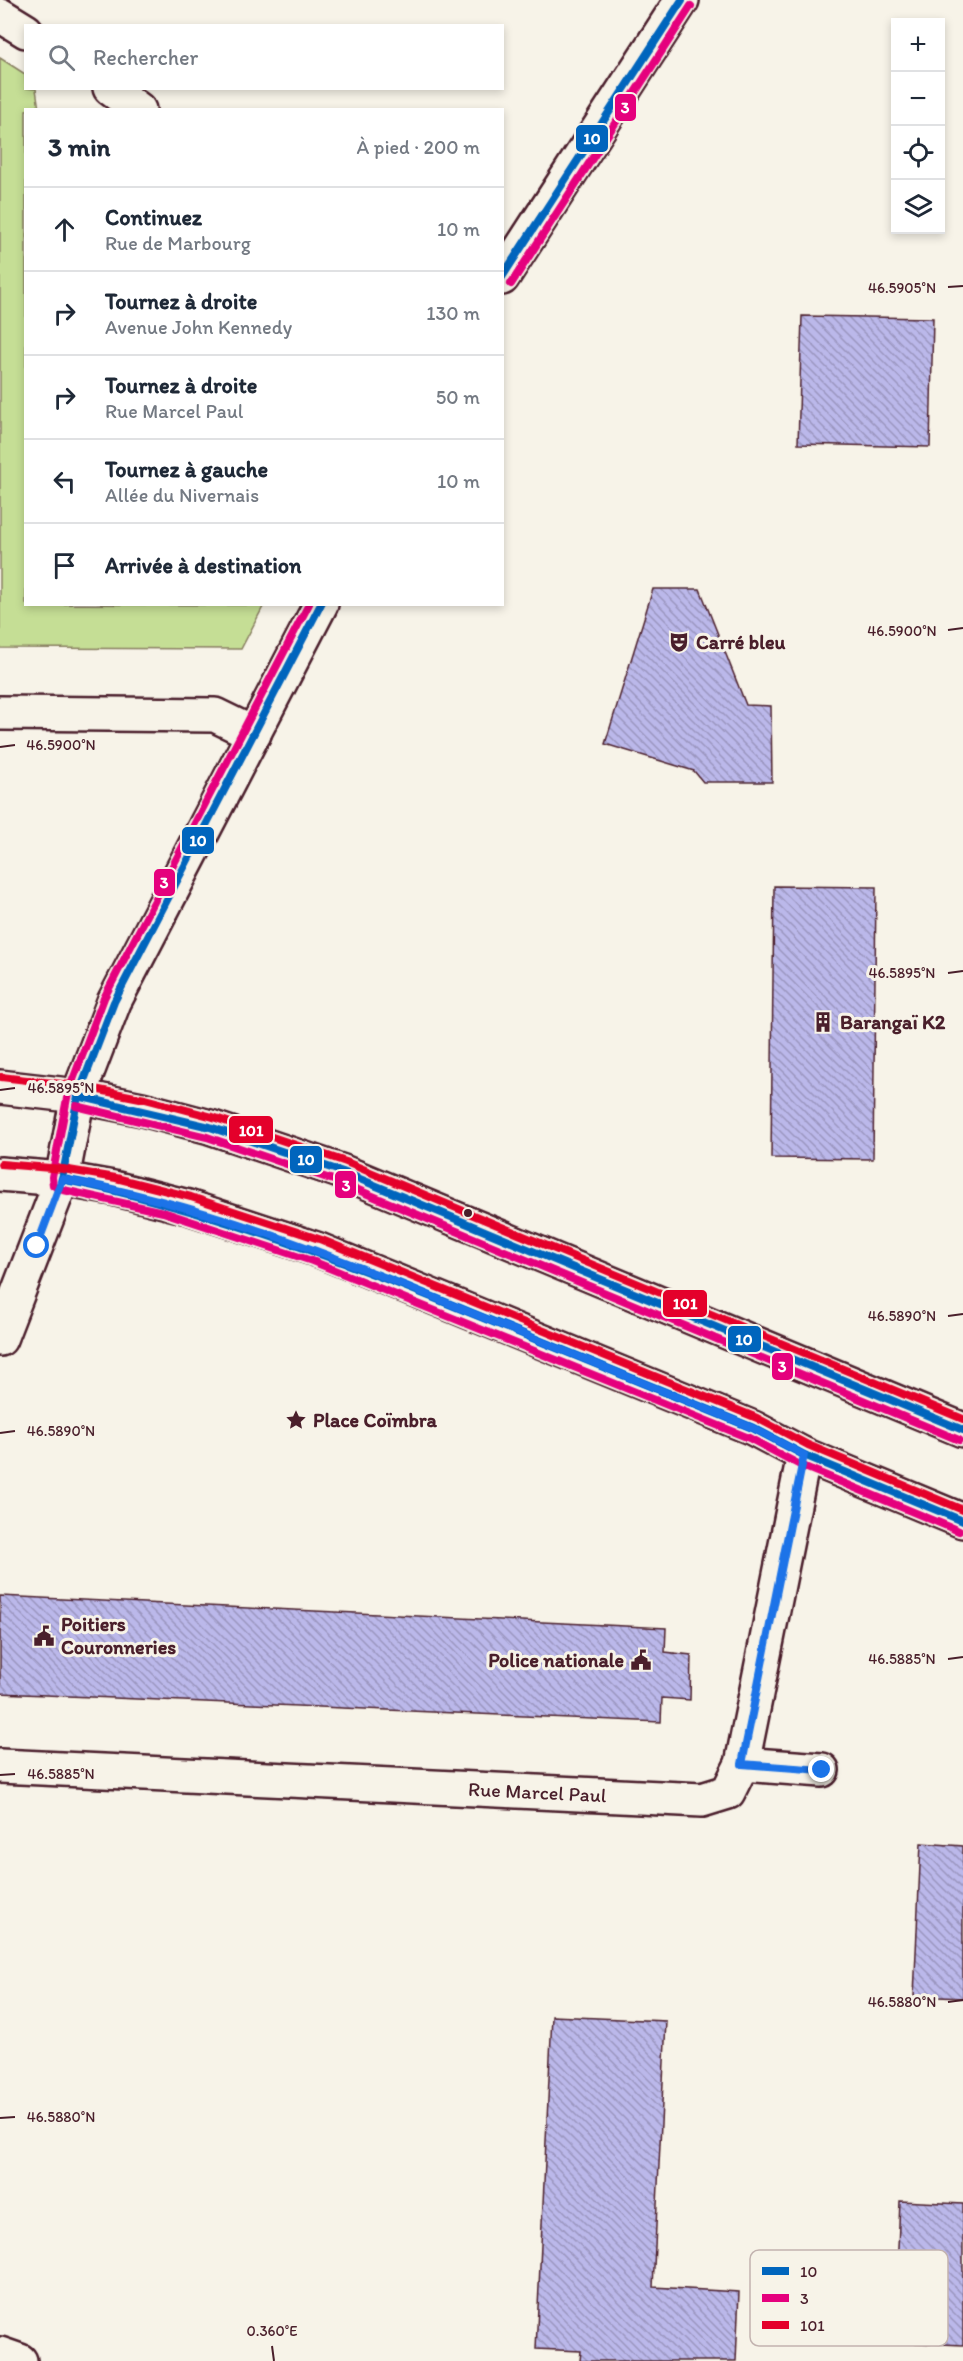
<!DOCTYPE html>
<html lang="fr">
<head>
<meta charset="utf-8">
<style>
  :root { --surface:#fff; --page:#f2f2f3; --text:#1f2937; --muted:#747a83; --line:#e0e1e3 }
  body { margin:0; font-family:Itim,sans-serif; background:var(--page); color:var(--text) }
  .controls { position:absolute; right:18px; top:18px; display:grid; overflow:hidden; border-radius:0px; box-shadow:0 3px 9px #0003 }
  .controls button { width:54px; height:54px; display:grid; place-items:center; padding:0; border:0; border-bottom:2px solid var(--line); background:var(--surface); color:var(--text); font:30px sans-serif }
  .stop { position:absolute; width:18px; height:18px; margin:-14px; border:4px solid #1a73e8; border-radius:50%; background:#fff }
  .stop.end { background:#1a73e8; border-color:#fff; box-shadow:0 2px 6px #0008 }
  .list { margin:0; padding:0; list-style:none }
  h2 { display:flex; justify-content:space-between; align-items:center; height:78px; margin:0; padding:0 24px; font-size:26px }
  h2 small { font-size:20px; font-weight:400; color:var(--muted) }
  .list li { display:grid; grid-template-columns:39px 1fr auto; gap:18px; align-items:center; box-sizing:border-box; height:84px; padding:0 24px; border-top:2px solid var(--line) }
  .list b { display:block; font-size:22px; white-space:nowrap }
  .list p { margin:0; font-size:20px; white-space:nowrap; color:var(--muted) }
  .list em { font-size:20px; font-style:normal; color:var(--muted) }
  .icon { flex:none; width:33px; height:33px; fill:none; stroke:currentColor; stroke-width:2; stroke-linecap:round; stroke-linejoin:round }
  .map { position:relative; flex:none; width:963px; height:2361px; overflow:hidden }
  .search { position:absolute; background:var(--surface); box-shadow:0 3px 9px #0003; left:24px; top:24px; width:480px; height:66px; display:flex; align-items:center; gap:15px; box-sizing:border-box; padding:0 21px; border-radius:0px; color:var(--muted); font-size:22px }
  .panel { position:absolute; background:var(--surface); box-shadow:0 3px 9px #0003; left:24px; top:108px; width:480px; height:498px; border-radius:0px }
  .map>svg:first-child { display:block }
  .green { fill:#c5de95; stroke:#887e60; stroke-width:1.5 }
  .building { fill:url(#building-back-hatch); stroke:#4a1f2b; stroke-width:1.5 }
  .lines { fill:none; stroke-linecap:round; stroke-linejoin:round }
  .street-casing { stroke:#4a1f2b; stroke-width:38 }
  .secondary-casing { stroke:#4a1f2b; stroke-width:38 }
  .street { stroke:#f7f3e8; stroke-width:33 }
  .secondary { stroke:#f7f3e8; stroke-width:33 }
  .bus-1-casing { stroke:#f7f3e8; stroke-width:12 }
  .bus-2-casing { stroke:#f7f3e8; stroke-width:12 }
  .bus-3-casing { stroke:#f7f3e8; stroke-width:12 }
  .bus-1 { stroke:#0065bd; stroke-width:8 }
  .bus-2 { stroke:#e5007d; stroke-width:8 }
  .bus-3 { stroke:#e4002b; stroke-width:8 }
  .route { stroke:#1a73e8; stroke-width:8 }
  .ticks { fill:none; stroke:#4a1f2b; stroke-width:2 }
  .bus-dot { fill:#4a1f2b; stroke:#f7f3e8; stroke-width:2 }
  .labels { text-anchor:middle; stroke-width:6; stroke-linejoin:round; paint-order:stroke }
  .poi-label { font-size:20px; font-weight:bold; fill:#4a1f2b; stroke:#f7f3e8; text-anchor:start }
  .street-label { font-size:20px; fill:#4a1f2b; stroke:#f7f3e8 }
  .key { fill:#f7f3e8; stroke:#c3b3af; stroke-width:1.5 }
  .key-label { font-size:16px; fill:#4a1f2b }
  .ticks-label { font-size:15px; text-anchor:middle; fill:#4a1f2b; stroke:#f7f3e8; stroke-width:6; stroke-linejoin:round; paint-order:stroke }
  .line-badge { stroke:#f7f3e8; stroke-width:2 }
  .badge-label { font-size:16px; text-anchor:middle; font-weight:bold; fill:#fff }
</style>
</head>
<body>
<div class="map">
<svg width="963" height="2361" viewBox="0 0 963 2361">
  <defs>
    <pattern id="building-back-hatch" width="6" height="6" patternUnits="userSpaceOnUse" patternTransform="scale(1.5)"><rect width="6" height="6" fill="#bbb8ea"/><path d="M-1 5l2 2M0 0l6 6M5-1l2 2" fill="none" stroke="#9a95be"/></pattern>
  </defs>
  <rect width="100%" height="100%" fill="#f7f3e8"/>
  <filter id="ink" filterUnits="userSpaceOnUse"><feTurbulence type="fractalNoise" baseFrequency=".0167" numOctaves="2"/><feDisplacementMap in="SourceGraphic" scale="12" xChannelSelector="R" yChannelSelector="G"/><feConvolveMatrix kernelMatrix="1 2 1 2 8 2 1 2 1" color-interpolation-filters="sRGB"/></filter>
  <g filter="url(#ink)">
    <!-- green -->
    <polygon class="green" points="0,58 25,74 26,88 36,89 39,109 26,110 26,604 264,605 241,649 0,648"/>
    <!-- building -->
    <g class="building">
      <polygon points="802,316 933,318 930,447 798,444"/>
      <polygon points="653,589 700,589 746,705 771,706 772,782 703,782 694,771 605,744"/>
      <polygon points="774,886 876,887 873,1159 771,1158"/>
      <polygon points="0,1596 666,1628 665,1652 691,1655 690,1700 662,1698 661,1722 0,1693"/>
      <polygon points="921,1843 963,1846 963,1998 914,1996"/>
      <polygon points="552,2016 666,2021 653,2287 739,2292 736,2361 580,2361 581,2351 536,2349"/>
      <polygon points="900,2201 963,2204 963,2345 894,2342"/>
    </g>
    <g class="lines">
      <!-- street casing -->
      <g class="street-casing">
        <g id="street">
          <polyline points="0,15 26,31"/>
          <polyline points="110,88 139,110"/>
          <polyline points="502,278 682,0"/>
          <polyline points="0,713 215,715 254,734"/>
          <polyline points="0,1339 62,1179 78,1096 114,1002 321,604"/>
          <polyline points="742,1764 822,1770"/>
          <path id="s1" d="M 0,1766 L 702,1800 L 728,1792 L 742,1764 L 804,1455"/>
          <polyline points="0,2354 20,2361"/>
        </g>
      </g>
      <!-- secondary casing -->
      <g class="secondary-casing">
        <g id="secondary">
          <polyline points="0,1087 78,1096 142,1109 210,1127 343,1172 963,1430"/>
          <polyline points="0,1174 62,1179 113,1188 188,1207 319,1250 753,1428 804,1455 963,1521"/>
        </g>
      </g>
      <!-- street -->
      <use href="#street" class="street"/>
      <!-- secondary -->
      <use href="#secondary" class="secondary"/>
      <!-- bus-1 casing -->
      <g class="bus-1-casing">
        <g id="bus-1">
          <polyline points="502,277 682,0"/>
          <path d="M 321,604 L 114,1002 L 78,1096 L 62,1179 C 215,1210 357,1266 501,1325 C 585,1359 669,1393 753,1428 L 804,1455 L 963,1521"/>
          <polyline points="78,1096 210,1127 343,1172 963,1430"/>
        </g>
      </g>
      <!-- bus-2 casing -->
      <g class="bus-2-casing">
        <g id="bus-2">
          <polyline points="511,284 691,6"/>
          <polyline points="309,604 104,998 68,1093 52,1177 53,1185 59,1189 163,1212 312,1261 749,1438 800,1465 959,1531"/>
          <polyline points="76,1106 207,1137 339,1182 959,1440"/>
        </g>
      </g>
      <!-- bus-3 casing -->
      <g class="bus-3-casing">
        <g id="bus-3">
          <polyline points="1,1077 79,1086 145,1099 213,1117 346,1162 963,1419"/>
          <polyline points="1,1164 63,1169 116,1178 191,1197 322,1240 757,1418 808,1445 963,1510"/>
        </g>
      </g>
      <!-- bus-1 -->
      <use href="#bus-1" class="bus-1"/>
      <!-- bus-2 -->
      <use href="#bus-2" class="bus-2"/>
      <!-- bus-3 -->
      <use href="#bus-3" class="bus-3"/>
    </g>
  </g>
  <g class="lines" filter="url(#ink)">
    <!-- route -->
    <path class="route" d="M 37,1246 L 62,1179 C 204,1204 335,1256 467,1311 C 563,1350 658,1389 753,1428 L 804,1455 L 742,1764 L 822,1770"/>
  </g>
  <!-- ticks -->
  <path class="ticks" d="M 948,287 L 963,286M 948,630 L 963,628M 0,747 L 15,745M 948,973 L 963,971M 0,1090 L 15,1088M 948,1316 L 963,1314M 0,1433 L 15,1431M 948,1659 L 963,1657M 0,1775 L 15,1774M 948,2002 L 963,2000M 0,2118 L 15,2117M 272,2346 L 274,2361"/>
  <!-- icons -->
  <defs>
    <g id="theatre-bare" transform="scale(1.62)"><path d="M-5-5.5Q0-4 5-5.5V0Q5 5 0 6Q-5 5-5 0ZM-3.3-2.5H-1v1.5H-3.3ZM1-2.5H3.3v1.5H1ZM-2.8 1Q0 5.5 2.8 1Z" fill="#4a1f2b" stroke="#f7f3e8" stroke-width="2.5" paint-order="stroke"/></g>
    <g id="building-bare" transform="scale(1.62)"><path d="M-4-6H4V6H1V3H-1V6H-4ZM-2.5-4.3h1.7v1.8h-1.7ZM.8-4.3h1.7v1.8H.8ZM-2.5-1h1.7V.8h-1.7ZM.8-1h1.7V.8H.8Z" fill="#4a1f2b" stroke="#f7f3e8" stroke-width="2.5" paint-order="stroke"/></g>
    <g id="sight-bare" transform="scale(1.62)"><path d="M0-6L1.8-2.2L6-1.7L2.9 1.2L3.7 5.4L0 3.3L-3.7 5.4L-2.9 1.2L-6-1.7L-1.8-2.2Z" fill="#4a1f2b" stroke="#f7f3e8" stroke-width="2.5" paint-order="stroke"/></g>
    <g id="civic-bare" transform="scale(1.62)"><path d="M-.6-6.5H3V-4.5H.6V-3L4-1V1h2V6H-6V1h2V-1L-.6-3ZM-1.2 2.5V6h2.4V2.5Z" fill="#4a1f2b" stroke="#f7f3e8" stroke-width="2.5" paint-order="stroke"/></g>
  </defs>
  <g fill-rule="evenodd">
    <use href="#theatre-bare" x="679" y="642"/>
    <use href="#building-bare" x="823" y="1022"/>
    <use href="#sight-bare" x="296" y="1420"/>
    <use href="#civic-bare" x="44" y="1636"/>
    <use href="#civic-bare" x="641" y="1660"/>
  </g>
  <!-- markers -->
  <circle class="bus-dot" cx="468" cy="1213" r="5"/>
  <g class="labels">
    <!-- poi labels -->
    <g class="poi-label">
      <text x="696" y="649">Carré bleu</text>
      <text x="840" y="1029">Barangaï K2</text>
      <text x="313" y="1427">Place Coïmbra</text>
      <text x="61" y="1631">Poitiers<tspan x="61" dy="23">Couronneries</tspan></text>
      <text x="624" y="1667" text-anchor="end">Police nationale</text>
    </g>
    <!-- street labels -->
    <g class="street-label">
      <text dy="7" stroke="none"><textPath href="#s1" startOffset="538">Rue Marcel Paul</textPath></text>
    </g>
  </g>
  <!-- legend -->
  <rect x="750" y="2250" width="198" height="96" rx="9" class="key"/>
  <rect x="762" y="2267" width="27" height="8" fill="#0065bd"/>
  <rect x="762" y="2294" width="27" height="8" fill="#e5007d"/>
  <rect x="762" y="2321" width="27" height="8" fill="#e4002b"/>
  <g class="key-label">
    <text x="800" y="2277">10</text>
    <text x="800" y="2304">3</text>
    <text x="800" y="2331">101</text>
  </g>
  <g class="ticks-label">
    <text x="902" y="293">46.5905°N</text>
    <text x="902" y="636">46.5900°N</text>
    <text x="61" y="750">46.5900°N</text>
    <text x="902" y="978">46.5895°N</text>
    <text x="61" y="1093">46.5895°N</text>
    <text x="902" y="1321">46.5890°N</text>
    <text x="61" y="1436">46.5890°N</text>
    <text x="902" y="1664">46.5885°N</text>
    <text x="61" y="1779">46.5885°N</text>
    <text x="902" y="2007">46.5880°N</text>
    <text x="61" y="2122">46.5880°N</text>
    <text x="272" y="2336">0.360°E</text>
  </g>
  <g class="line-badge">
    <rect x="614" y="93" width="23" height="29" rx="6" fill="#e5007d"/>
    <rect x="575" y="124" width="34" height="29" rx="6" fill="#0065bd"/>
    <rect x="181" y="826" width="34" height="29" rx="6" fill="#0065bd"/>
    <rect x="153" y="868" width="23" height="29" rx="6" fill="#e5007d"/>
    <rect x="228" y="1115" width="46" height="29" rx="6" fill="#e4002b"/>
    <rect x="289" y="1145" width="34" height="29" rx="6" fill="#0065bd"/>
    <rect x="334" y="1170" width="23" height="29" rx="6" fill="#e5007d"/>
    <rect x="662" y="1289" width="46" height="29" rx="6" fill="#e4002b"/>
    <rect x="727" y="1325" width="35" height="28" rx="6" fill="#0065bd"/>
    <rect x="771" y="1352" width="23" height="29" rx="6" fill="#e5007d"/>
  </g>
  <g class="badge-label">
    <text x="625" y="113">3</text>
    <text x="592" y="144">10</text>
    <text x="198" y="846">10</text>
    <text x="164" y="888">3</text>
    <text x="251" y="1136">101</text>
    <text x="306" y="1165">10</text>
    <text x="346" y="1191">3</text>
    <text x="685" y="1309">101</text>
    <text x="744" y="1345">10</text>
    <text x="782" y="1372">3</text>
  </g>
</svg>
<div class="controls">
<button>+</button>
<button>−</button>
<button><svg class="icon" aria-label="locate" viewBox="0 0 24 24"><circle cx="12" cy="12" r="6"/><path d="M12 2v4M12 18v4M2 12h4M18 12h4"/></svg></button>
<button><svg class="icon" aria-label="layers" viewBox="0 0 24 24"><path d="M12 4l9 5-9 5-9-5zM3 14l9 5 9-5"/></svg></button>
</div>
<div class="stop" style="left:37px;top:1246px"></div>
<div class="stop end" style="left:822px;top:1770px"></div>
<div class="search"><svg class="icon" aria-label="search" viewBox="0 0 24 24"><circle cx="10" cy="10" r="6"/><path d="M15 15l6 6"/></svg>Rechercher</div>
<section class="panel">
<h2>3 min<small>À pied · 200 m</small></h2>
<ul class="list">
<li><svg class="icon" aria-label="ahead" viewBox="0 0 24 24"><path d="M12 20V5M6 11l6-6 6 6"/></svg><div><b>Continuez</b><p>Rue de Marbourg</p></div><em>10 m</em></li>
<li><svg class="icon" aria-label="right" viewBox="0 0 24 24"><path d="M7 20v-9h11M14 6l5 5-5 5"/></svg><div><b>Tournez à droite</b><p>Avenue John Kennedy</p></div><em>130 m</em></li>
<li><svg class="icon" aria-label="right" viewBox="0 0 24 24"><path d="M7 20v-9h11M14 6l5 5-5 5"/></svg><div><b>Tournez à droite</b><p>Rue Marcel Paul</p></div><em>50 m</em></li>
<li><svg class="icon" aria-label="left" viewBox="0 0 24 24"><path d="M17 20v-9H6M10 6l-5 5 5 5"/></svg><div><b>Tournez à gauche</b><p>Allée du Nivernais</p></div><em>10 m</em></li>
<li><svg class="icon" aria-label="arrive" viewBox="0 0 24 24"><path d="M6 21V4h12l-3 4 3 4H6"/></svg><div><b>Arrivée à destination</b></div></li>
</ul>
</section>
</div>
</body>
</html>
